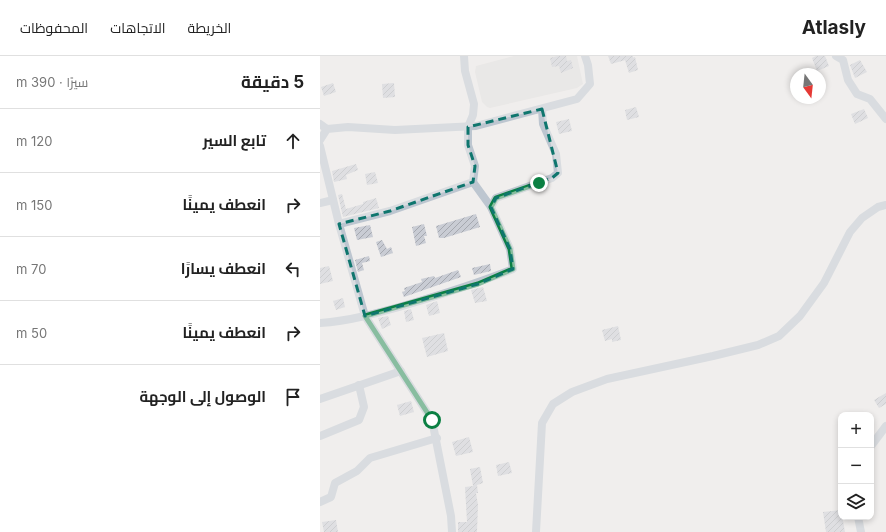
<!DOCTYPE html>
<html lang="ar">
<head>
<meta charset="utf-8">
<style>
  :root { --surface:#fff; --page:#f2f2f2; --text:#222; --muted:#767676; --line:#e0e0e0 }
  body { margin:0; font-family:Inter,Cairo,sans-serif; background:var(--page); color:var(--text); direction:rtl }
  .controls { position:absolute; right:12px; bottom:12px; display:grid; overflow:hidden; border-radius:8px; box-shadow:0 2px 6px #0003 }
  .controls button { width:36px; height:36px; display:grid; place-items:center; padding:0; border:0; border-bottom:1px solid var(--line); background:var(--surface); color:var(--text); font:20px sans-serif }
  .compass { position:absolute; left:470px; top:12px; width:36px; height:36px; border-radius:50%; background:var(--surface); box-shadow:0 2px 6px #0003; rotate:165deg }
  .stop { position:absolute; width:12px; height:12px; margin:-9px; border:3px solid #0b8043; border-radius:50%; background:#fff }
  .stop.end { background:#0b8043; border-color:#fff; box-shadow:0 1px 4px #0008 }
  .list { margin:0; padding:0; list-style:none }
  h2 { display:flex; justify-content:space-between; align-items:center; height:52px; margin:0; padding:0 16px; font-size:17px }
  h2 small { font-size:13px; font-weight:400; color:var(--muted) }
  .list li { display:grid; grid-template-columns:26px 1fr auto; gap:12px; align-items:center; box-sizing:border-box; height:64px; padding:0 16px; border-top:1px solid var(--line) }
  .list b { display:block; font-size:15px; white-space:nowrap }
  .list em { font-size:13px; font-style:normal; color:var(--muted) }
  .icon { flex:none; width:22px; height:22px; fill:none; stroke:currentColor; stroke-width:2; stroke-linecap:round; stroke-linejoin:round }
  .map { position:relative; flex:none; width:566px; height:476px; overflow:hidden; direction:ltr }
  header { display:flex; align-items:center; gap:24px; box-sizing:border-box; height:56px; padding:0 20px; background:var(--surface); border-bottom:1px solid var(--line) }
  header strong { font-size:19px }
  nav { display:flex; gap:22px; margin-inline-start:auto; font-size:14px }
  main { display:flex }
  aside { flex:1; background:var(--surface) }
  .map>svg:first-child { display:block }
  .education { fill:#e1dfdf }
  .building { fill:url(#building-hatch) }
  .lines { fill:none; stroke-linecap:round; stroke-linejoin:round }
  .street { stroke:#bdc6d0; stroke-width:8 }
  .route { stroke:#0b8043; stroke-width:5 }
  .marked { fill:none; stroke:#0f766e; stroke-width:3; stroke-dasharray:8 5; stroke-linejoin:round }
</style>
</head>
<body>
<header>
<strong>Atlasly</strong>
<nav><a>الخريطة</a><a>الاتجاهات</a><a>المحفوظات</a></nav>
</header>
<main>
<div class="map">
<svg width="566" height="476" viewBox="0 0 566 476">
  <defs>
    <pattern id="building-hatch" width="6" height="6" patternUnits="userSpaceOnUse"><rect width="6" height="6" fill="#c9ccd4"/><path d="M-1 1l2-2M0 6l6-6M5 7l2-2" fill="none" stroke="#a5a8af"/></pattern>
  </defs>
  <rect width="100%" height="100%" fill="#f0eeed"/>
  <!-- education -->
  <polygon class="education" points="194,0 257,0 263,28 257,32 170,52 167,51 162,46 155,16 156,10"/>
  <!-- building -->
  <g class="building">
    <polygon points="238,0 246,0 247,5 251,4 253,12 241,17 239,10 232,11 230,2"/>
    <polygon points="288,0 313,0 313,2 291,8"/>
    <polygon points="496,0 505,0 509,10 497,15 492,2"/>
    <polygon points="315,1 318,14 309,17 305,4"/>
    <polygon points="540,4 547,16 535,22 530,9"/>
    <polygon points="13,27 16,36 4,40 1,31"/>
    <polygon points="74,27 75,41 63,42 62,28"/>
    <polygon points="316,51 319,61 307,64 305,54"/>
    <polygon points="544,53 548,62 535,68 531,58"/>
    <polygon points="249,63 252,75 239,78 236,66"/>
    <polygon points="36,108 38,114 26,119 27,123 14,126 12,115"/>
    <polygon points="55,116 58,127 47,129 45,118"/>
    <polygon points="22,138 26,153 43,148 43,146 56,142 59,152 23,161 18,139"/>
    <polygon points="156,158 160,171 124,182 119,182 116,170"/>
    <polygon points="104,168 107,180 104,180 106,187 96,190 92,171"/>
    <polygon points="50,169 53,181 37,184 34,172"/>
    <polygon points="62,184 67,193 71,191 73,197 61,201 56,186"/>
    <polygon points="49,200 50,205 42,207 44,214 38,216 35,204"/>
    <polygon points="170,208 171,215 154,219 152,212"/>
    <polygon points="9,210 13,225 0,228 0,212"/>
    <polygon points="138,214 141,221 84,241 82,236 85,235 84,232 102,226 101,223 114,220 115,222"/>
    <polygon points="163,231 167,245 155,247 151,234"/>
    <polygon points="23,242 25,251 16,254 13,245"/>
    <polygon points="117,245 120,257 109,260 106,249"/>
    <polygon points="91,253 94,264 86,266 84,255"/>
    <polygon points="68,260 71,269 62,273 58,262"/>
    <polygon points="298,270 301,284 292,286 292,283 285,285 282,274"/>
    <polygon points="124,277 128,295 107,301 102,282"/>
    <polygon points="566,337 566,348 559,352 554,344"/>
    <polygon points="91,345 94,356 80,360 77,349"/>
    <polygon points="149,381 153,396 136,400 132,386"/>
    <polygon points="189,406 192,417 178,420 176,409"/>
    <polygon points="160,411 163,427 157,429 158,437 156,437 158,449 157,476 138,476 138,466 147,466 145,431 153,430 150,413"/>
    <polygon points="521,454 525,476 506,476 503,456"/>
    <polygon points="16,464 18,476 4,476 2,466"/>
  </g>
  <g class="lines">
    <!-- street -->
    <g class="street">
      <polyline points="144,0 145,15 154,48 153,59 148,71 148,89 155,110 153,126"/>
      <polyline points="516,0 523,4 528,24 537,38 550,43 566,63"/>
      <polyline points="0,68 7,73"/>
      <polyline points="0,84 7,73 28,71 75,74 156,70 257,43 270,28 268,9 265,0"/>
      <polyline points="0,90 19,168 45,260 112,364 131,460 132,476"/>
      <polyline points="0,147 13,144"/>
      <polyline points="19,168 70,155 153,126 171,151"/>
      <path d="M 0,267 C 30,265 58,257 86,249 C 123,238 158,227 193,213 L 190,193 L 171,151 L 176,142 L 232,122 L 238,117 L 236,98 L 223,68 L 222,53"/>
      <polyline points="0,343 81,315"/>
      <polyline points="0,380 39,364 44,351 39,329"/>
      <polyline points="551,390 566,370"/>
      <polyline points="0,446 11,441 15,427 37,415 50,402 117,382"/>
      <polyline points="538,461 541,476"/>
      <polyline points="216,476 222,367 233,348 252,336 287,323 393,300 438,289 459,280 480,260 504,227 530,176 542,162 558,151 566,149"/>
    </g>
  </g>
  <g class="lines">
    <!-- route -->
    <polyline class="route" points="112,364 45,260 158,228 193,213 190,193 171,151 176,142 219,127"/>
  </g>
  <!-- marked area -->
  <path d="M0 0H566V476H0ZM 222,53 L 238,117 L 232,122 L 176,142 L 171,151 L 190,193 L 193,213 L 158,228 L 45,260 L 19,168 L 70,155 L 153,126 L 155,110 L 148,89 L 148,71 Z" fill="#f0eeed" fill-opacity=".55" fill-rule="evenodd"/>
  <path class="marked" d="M 222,53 L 238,117 L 232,122 L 176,142 L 171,151 L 190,193 L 193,213 L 158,228 L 45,260 L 19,168 L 70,155 L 153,126 L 155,110 L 148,89 L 148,71 Z"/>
</svg>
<div class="controls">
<button>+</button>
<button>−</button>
<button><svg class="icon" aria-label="layers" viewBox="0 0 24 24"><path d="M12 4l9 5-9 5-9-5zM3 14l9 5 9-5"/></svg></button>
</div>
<svg class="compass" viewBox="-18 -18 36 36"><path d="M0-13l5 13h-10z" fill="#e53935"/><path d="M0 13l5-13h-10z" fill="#767676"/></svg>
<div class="stop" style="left:112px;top:364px"></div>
<div class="stop end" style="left:219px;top:127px"></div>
</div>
<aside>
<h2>5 دقيقة<small>سيرًا · 390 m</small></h2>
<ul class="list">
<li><svg class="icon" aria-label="ahead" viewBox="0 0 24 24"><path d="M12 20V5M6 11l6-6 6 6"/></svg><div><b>تابع السير</b></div><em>120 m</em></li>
<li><svg class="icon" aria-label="right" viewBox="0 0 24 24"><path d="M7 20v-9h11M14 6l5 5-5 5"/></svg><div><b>انعطف يمينًا</b></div><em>150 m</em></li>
<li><svg class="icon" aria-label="left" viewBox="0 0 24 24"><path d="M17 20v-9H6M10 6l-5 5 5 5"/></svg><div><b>انعطف يسارًا</b></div><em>70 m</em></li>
<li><svg class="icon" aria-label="right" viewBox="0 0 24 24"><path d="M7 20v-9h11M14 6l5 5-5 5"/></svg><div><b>انعطف يمينًا</b></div><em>50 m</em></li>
<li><svg class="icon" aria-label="arrive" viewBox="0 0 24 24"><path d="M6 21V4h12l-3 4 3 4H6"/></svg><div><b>الوصول إلى الوجهة</b></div></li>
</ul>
</aside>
</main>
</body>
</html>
